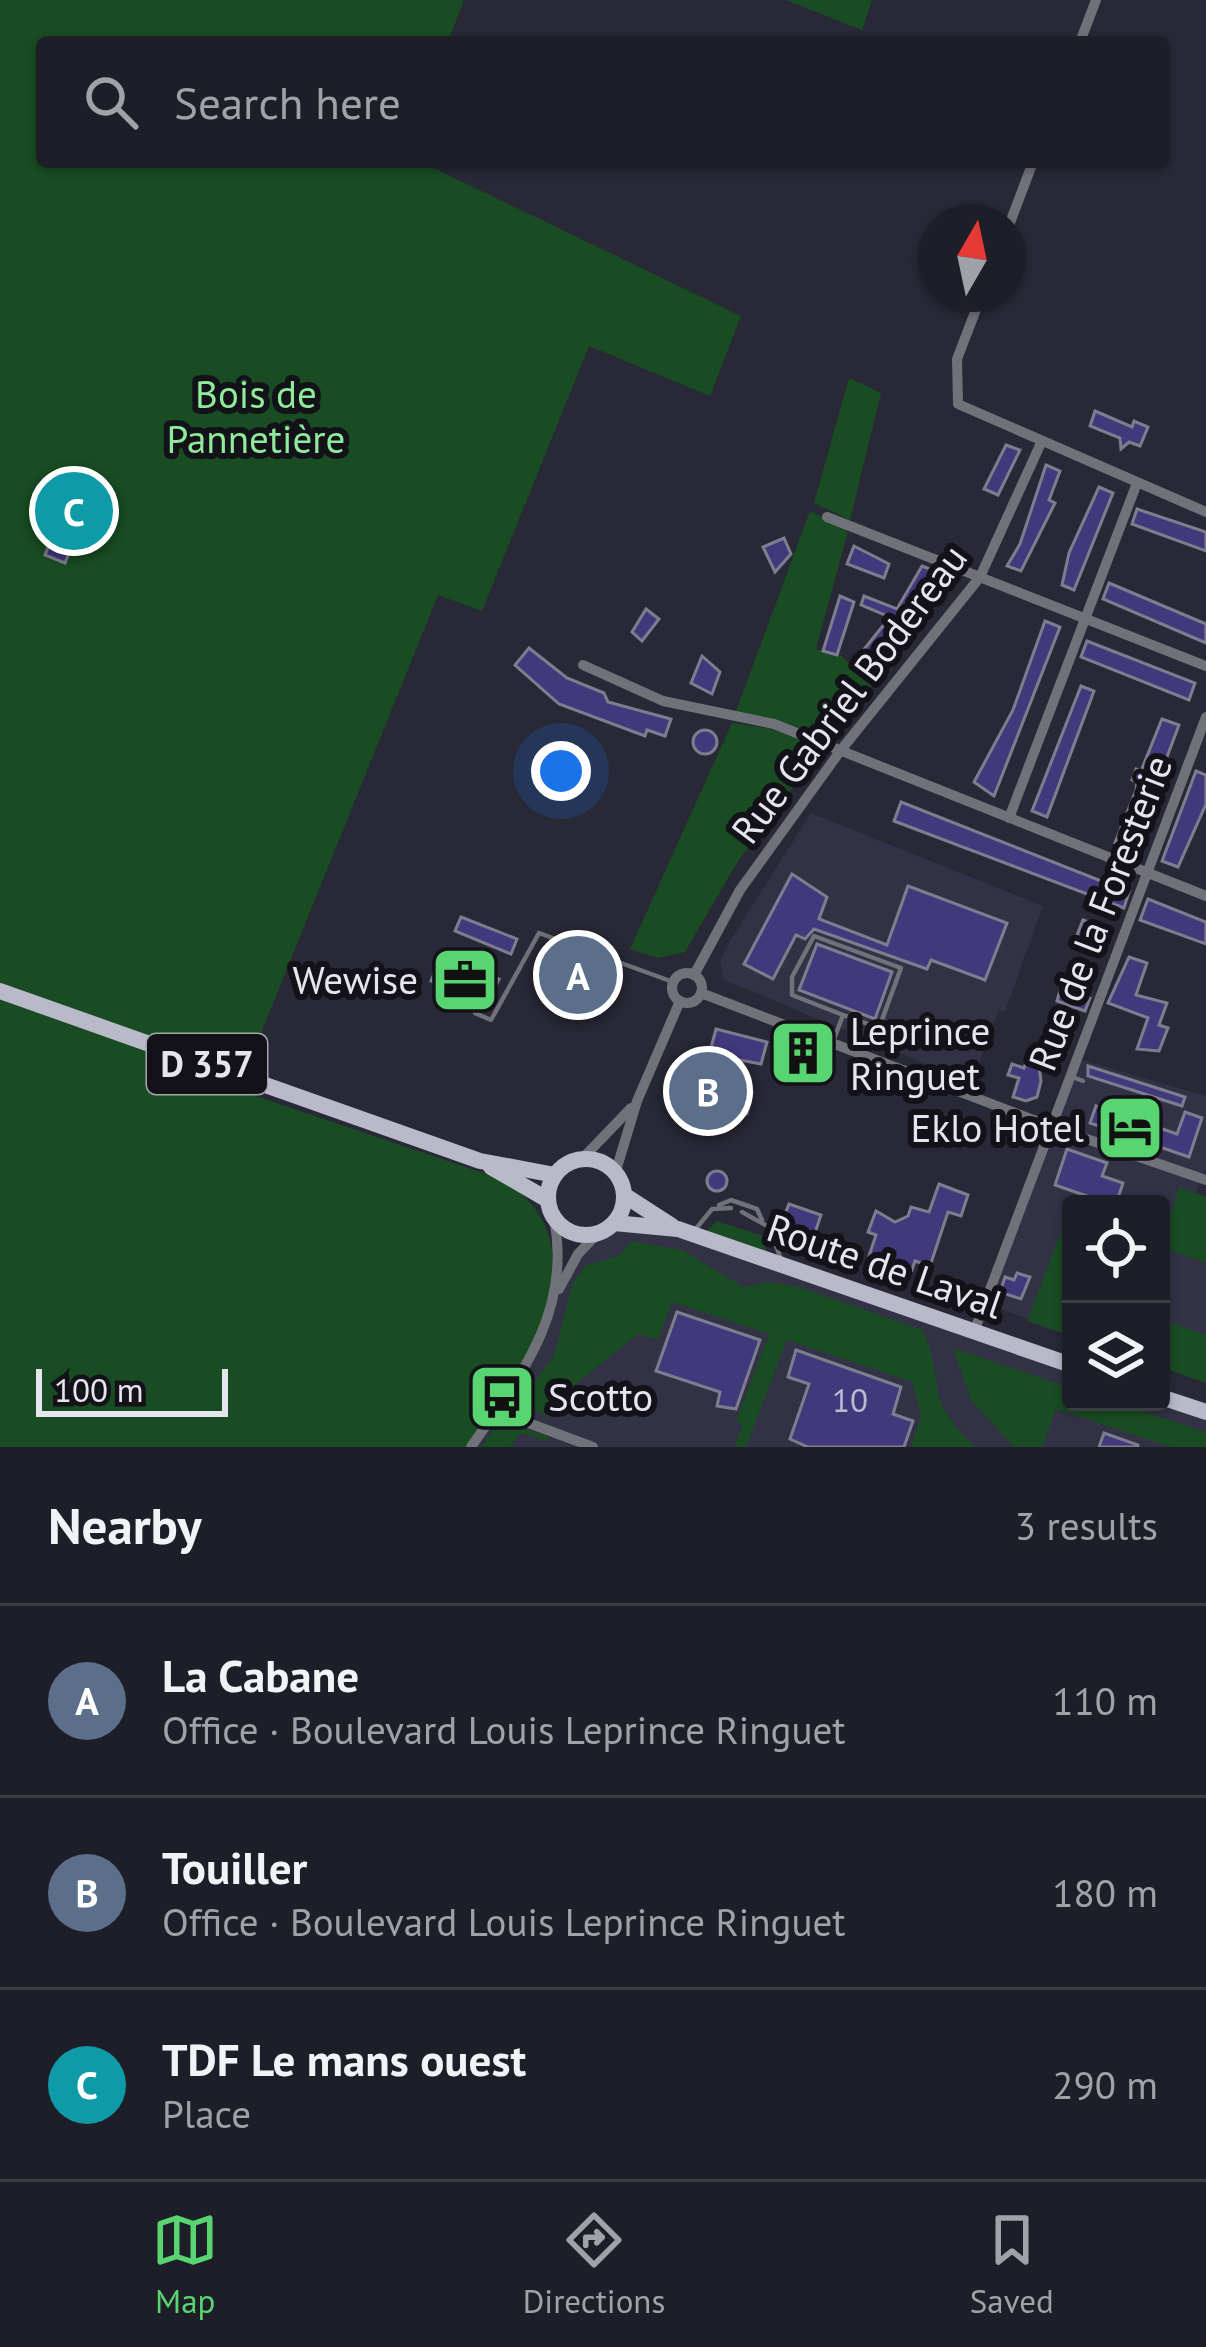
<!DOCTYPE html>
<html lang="en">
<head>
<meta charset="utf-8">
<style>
  :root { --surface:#1e1e28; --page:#262730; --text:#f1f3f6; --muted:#a1a2a8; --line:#3c3c45; --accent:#58d570 }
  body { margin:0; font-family:"PT Sans",sans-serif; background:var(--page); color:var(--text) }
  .controls { position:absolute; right:36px; bottom:36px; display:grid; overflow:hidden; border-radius:12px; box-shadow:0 3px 9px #0004 }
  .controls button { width:108px; height:108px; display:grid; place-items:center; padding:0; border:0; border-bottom:3px solid var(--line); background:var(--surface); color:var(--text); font:60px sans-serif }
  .compass { position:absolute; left:918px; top:204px; width:108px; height:108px; border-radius:50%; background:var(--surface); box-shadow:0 3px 9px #0004; rotate:9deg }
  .scale { position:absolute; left:36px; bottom:30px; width:192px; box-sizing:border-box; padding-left:12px; border:6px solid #e5e5ee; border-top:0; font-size:33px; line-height:42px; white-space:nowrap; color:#e5e5ee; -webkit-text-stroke:9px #121218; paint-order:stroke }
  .you { position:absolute; left:561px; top:771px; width:42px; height:42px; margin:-30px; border:9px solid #fff; border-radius:50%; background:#1a73e8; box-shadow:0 0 0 18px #1a73e833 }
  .badge { display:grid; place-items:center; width:78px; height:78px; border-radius:50%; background:var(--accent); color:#fff; font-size:39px; font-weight:700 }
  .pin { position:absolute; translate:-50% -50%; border:6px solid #fff; box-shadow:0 3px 12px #0006 }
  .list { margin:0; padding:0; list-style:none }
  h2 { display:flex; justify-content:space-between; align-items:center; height:156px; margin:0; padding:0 48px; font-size:51px }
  h2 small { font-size:39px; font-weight:400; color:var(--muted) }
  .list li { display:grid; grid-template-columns:78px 1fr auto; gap:36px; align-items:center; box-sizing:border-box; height:192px; padding:0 48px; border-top:3px solid var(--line) }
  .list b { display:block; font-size:45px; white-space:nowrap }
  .list p { margin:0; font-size:39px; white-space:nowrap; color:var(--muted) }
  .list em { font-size:39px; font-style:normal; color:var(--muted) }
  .icon { flex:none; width:66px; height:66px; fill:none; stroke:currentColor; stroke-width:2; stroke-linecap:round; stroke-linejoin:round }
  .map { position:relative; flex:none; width:1206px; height:1447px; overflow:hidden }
  .search { position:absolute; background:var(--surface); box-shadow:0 3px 9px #0004; left:36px; right:36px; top:36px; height:132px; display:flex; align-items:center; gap:30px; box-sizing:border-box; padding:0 42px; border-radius:12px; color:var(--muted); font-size:45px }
  .sheet { height:732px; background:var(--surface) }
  nav { display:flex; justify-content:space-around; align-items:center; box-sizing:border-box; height:168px; border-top:3px solid var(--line); background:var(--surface); font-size:33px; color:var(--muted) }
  nav a { display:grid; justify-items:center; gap:6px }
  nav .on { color:var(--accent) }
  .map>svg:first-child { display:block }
  .built { fill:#323145 }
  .green { fill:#194c23 }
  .building { fill:#42397d; stroke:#7e7d8e; stroke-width:3 }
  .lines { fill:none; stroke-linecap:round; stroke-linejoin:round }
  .lane { stroke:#717179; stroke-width:4.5 }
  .street { stroke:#717179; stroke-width:10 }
  .primary { stroke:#bab9c9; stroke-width:16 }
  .labels { text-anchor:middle; stroke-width:12; stroke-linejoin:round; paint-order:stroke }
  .number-label { font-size:33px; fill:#bcbad2 }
  .shield { fill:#121218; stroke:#a6a6ae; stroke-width:3 }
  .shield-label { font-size:36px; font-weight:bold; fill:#e5e5ee }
  .park-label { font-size:39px; fill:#8feb9b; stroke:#121218 }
  .street-label { font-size:39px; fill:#e5e5ee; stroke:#121218 }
  .poi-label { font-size:39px; fill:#e5e5ee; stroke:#121218; text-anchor:end }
</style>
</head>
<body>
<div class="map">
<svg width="1206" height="1447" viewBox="0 0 1206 1447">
  <rect width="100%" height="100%" fill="#282836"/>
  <!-- built -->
  <g class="built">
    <polygon points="811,813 1043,906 1005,1012 998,1011 972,1083 724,980 720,961 731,939"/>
    <polygon points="1082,1060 1206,1096 1206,1168 1196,1193 1206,1197 1206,1383 1161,1367 1161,1204 1071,1204 1071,1336 988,1304"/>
    <polygon points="614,1223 678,1229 1071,1365 1071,1402 1161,1402 1206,1412 1206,1447 471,1447 522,1374 557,1292 598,1233"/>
  </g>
  <!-- green -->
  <g class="green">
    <path d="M 0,0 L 464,0 L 448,42 L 42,42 L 42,162 L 421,162 L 741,316 L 710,396 L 589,346 L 482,611 L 438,595 L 238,1090 L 504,1180 C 612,1252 515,1377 465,1447 L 0,1447 Z"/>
    <polygon points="786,0 872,0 862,30"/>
    <polygon points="849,378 881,393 850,520 814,503"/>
    <polygon points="810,511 846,528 847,535 816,649 841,656 874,683 828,740 735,714"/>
    <polygon points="732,723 768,728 823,747 738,861 685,952 658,958 630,949"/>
    <polygon points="1179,1187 1206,1197 1206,1263 1161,1247"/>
    <polygon points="1067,1216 1071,1287 1065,1306 1071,1308 1071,1336 1027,1321"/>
    <polygon points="717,1221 763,1236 766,1251 707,1231"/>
    <path d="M 631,1241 L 682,1250 L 743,1287 L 767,1282 L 796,1286 L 923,1330 C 948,1390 920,1393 975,1447 L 911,1447 L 921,1415 L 912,1382 L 787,1340 L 746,1447 L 735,1447 L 742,1424 L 736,1421 L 769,1334 L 672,1302 L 658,1340 L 638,1334 L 560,1397 L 551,1417 L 537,1412 L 526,1393 L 554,1356 L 573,1283 L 585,1266 L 620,1255 Z"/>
    <polygon points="1161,1319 1206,1335 1206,1383 1161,1367"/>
    <polygon points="953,1348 1071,1388 1071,1402 1114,1402 1206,1432 1206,1447 1171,1447 1056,1409 1042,1447 1014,1447 971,1400"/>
    <polygon points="507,1424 550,1437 548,1442 521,1433 510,1447 481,1447 495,1428"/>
  </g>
  <!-- building -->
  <g class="building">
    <polygon points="1095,411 1132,427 1134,421 1148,427 1140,446 1129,442 1121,449 1120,438 1090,426"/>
    <polygon points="1006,445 1020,450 998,495 984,489"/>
    <polygon points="1046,465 1060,471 1049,500 1055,503 1021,571 1007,566 1020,544"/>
    <polygon points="1099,487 1113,493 1074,590 1062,585 1069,553"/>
    <polygon points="1137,509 1206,532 1206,551 1132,524"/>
    <polygon points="57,525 77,533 65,563 45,555"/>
    <polygon points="784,538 791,554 775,572 763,547"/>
    <polygon points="854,546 889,564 884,578 847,564"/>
    <polygon points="922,566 945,575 940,590 919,626 875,674 857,658 890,617 861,605 864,596 897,609"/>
    <polygon points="1109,583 1206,624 1206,643 1103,599"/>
    <polygon points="840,596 854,602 837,655 823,651"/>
    <polygon points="646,609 659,619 642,641 632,632"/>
    <polygon points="1045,621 1060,627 994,796 974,782 1013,710"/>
    <polygon points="1087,641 1195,683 1189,700 1081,657"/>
    <polygon points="529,648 567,678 604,693 608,702 671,719 665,736 647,730 645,736 559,704 515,665"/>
    <polygon points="702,656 720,672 712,694 691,683"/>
    <polygon points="1081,686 1094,691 1047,817 1032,811"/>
    <polygon points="1162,719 1179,725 1132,850 1115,843 1136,790 1137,782 1132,780 1136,769 1141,771"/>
    <circle cx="705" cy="742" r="12"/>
    <polygon points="1196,771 1206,775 1206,804 1178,867 1162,861"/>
    <polygon points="901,802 1129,892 1124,908 894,821"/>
    <polygon points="792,874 827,897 819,919 887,945 908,886 1007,923 985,980 931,960 927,969 814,929 805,939 796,935 773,979 744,964"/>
    <polygon points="1148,899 1206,922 1206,944 1140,920"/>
    <polygon points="461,917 517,939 511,954 455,931"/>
    <polygon points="1083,920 1106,928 1094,956 1074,943"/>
    <polygon points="817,944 892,972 875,1019 799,990"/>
    <polygon points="551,950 614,976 604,1000 541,974"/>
    <polygon points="441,957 499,979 488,1005 431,981"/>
    <polygon points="1129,957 1147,963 1136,995 1167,1003 1159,1025 1168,1028 1159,1051 1137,1049 1148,1018 1108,1003"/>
    <polygon points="1061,987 1090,998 1085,1011 1057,1001"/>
    <polygon points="716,1029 767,1042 761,1064 729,1058 723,1082 752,1093 747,1114 697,1100"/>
    <polygon points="1026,1062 1039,1066 1041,1081 1037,1097 1026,1101 1013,1097 1019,1078 1008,1075 1012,1064 1024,1068"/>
    <polygon points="1088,1066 1185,1097 1182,1106 1088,1076"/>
    <polygon points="1096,1106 1177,1134 1185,1112 1202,1118 1189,1157 1090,1123"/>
    <polygon points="1067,1149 1107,1163 1102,1176 1123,1183 1116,1204 1088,1204 1090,1197 1055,1185"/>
    <circle cx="717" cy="1181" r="10"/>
    <polygon points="939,1184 968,1195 961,1216 948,1212 930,1266 915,1261 912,1270 869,1256 876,1235 868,1232 876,1211 895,1222 908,1216 911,1207 929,1212"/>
    <polygon points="789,1204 821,1215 815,1233 782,1222"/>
    <polygon points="1017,1273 1030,1277 1021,1299 1000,1292 1005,1277 1014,1280"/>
    <polygon points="677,1312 760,1340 736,1409 717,1406 720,1392 656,1371"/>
    <polygon points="796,1350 901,1387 893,1414 913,1421 904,1447 808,1447 790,1439 809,1384 788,1377"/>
    <polygon points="1104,1433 1138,1445 1138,1447 1099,1447"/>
  </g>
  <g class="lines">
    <!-- lane -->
    <g class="lane">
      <polyline points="475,1013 491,1020 539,933 673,982"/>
      <polyline points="834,1039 843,1015 879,1028 901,968 814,936 792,977 792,995 843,1015"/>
      <polyline points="1070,1076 1083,1081"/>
      <polyline points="719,1205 731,1200 757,1209 762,1220"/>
      <polyline points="742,1212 769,1227 781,1259"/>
      <polyline points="694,1231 712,1209 731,1208"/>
    </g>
    <!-- street -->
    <g class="street">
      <polyline points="1080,42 1096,0"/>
      <polyline points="1008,228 1033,162"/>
      <polyline points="982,294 957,359 958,404 1206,512"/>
      <polyline points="827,517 1206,666"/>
      <polyline points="583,665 663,701 774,724 1206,896"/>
      <polyline points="1009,818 1137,483"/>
      <circle cx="687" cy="988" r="15"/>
      <polyline points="694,975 740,890 841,750 980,577 1041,443"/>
      <polyline points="701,993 1052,1127 1206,1180"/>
      <polyline points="581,1160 631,1108"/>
      <polyline points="615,1174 637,1101 680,1001"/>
      <polyline points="559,1289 578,1254 598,1233"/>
      <polyline points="974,1332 1206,717"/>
      <polyline points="496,1411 593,1447"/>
      <path d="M 471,1447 C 522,1374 572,1311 554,1218"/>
    </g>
    <!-- primary -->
    <g class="primary">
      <polyline points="0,991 480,1161 555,1175"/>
      <circle cx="586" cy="1197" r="38"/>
      <polyline points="491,1167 548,1200"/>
      <polyline points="624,1195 672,1226"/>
      <polyline points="614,1223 678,1229 1071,1365"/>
      <polyline points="1161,1397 1206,1412"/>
    </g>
  </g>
  <!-- icons -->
  <defs>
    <g id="office-square" transform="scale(3.45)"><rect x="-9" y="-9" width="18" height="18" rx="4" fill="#58d570" stroke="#121218"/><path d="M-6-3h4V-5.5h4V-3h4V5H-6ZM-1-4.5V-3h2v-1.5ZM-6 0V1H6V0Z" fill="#111"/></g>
    <g id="building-square" transform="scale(3.45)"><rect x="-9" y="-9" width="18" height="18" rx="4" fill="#58d570" stroke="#121218"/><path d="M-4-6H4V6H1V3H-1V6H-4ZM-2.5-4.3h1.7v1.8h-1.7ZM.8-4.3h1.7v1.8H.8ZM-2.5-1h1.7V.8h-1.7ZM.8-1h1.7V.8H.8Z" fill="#111"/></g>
    <g id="hotel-square" transform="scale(3.45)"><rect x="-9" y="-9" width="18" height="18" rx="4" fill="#58d570" stroke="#121218"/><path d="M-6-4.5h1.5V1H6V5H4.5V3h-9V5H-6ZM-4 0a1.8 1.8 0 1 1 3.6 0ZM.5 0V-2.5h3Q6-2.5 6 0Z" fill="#111"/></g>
    <g id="bus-square" transform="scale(3.45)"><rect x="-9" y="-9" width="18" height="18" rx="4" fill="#58d570" stroke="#121218"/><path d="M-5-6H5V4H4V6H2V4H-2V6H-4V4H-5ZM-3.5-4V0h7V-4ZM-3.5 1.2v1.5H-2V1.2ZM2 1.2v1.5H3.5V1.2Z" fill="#111"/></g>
  </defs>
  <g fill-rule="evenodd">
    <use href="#office-square" x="465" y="980"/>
    <use href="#building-square" x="803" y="1053"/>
    <use href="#hotel-square" x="1130" y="1128"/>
    <use href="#bus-square" x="502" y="1397"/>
  </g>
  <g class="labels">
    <!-- number labels -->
    <g class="number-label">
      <text x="850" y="1412">10</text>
    </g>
    <!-- shield labels -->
    <rect class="shield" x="147" y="1034" width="120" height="60" rx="9"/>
    <g class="shield-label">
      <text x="207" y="1077">D 357</text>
    </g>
    <!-- park labels -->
    <g class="park-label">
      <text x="256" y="408">Bois de<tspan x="256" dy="45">Pannetière</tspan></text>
    </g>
    <!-- street labels -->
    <g class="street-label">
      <text transform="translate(849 694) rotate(-53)" y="14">Rue Gabriel Bodereau</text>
      <text transform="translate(1100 913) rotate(-69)" y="14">Rue de la Foresterie</text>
      <text transform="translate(885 1266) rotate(19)" y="14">Route de Laval</text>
    </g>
    <!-- poi labels -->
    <g class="poi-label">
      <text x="418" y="994">Wewise</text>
      <text x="850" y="1045" text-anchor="start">Leprince<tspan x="850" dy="45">Ringuet</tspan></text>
      <text x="1084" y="1142">Eklo Hotel</text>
      <text x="548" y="1411" text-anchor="start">Scotto</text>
    </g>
  </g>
</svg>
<div class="controls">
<button><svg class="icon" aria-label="locate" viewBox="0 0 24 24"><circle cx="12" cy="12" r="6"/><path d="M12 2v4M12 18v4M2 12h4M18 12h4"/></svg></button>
<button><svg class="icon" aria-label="layers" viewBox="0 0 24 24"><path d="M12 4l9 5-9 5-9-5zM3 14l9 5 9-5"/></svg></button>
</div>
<svg class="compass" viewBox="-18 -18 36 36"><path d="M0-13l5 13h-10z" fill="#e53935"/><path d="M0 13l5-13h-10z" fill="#a1a2a8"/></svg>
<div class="scale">100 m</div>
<div class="you"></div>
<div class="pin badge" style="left:578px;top:975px;background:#5c6f8a">A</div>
<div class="pin badge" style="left:708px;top:1091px;background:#5c6f8a">B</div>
<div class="pin badge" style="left:74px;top:511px;background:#0f9aa8">C</div>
<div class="search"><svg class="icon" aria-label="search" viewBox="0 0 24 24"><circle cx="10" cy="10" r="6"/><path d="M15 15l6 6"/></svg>Search here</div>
</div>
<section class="sheet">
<h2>Nearby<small>3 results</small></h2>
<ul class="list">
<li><span class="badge" style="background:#5c6f8a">A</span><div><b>La Cabane</b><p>Office · Boulevard Louis Leprince Ringuet</p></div><em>110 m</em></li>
<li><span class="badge" style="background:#5c6f8a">B</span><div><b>Touiller</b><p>Office · Boulevard Louis Leprince Ringuet</p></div><em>180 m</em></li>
<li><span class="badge" style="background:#0f9aa8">C</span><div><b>TDF Le mans ouest</b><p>Place</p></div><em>290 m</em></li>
</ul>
</section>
<nav>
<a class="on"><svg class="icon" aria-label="map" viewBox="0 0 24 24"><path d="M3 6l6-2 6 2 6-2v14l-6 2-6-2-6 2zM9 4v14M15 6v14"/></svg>Map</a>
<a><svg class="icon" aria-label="directions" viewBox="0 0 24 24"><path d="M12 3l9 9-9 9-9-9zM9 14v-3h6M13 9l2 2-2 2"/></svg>Directions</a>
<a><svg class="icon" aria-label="saved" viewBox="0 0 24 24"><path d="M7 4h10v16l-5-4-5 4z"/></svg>Saved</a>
</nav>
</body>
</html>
